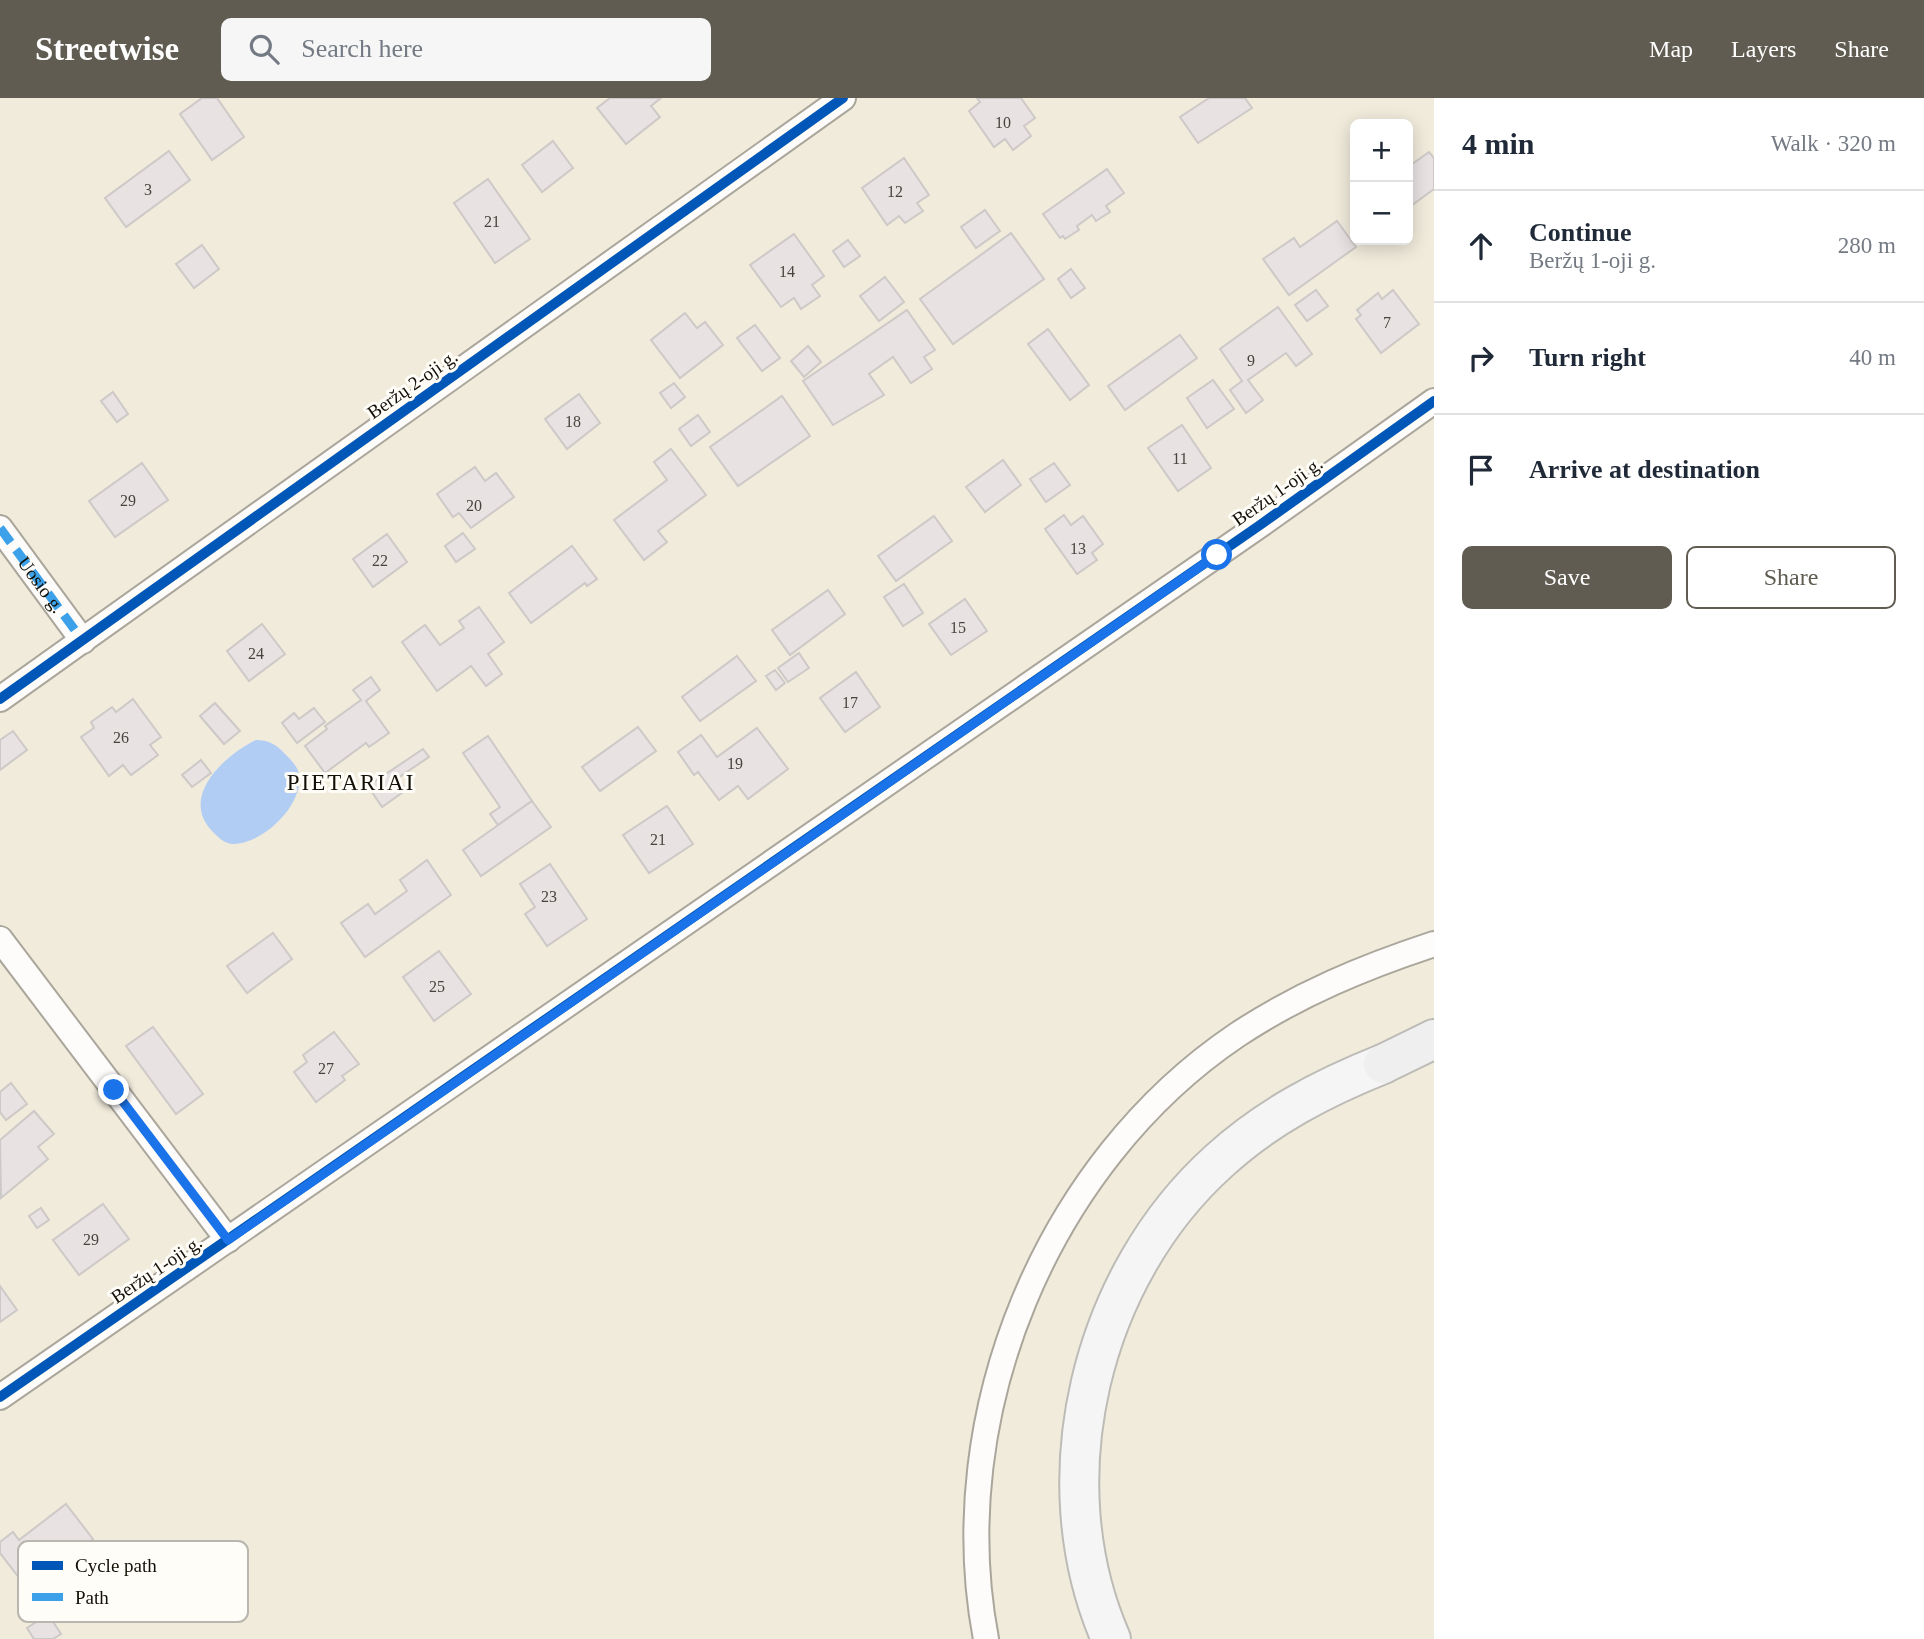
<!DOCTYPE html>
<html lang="en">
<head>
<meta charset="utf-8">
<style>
  :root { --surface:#fff; --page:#f6f6f7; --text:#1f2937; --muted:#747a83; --line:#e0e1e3; --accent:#605c51 }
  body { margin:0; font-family:"Times New Roman",serif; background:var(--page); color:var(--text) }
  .controls { position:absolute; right:21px; top:21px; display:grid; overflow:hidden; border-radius:10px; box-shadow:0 4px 18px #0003 }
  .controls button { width:63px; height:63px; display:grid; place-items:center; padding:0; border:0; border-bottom:2px solid var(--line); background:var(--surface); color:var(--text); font:35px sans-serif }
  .stop { position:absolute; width:21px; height:21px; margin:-16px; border:5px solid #1a73e8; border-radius:50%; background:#fff }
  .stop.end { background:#1a73e8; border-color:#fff; box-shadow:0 2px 7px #0008 }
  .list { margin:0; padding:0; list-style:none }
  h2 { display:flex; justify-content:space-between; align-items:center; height:91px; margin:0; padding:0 28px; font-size:30px }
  h2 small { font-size:23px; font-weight:400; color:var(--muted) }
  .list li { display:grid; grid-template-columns:46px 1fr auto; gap:21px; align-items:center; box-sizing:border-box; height:112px; padding:0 28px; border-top:2px solid var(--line) }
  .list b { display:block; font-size:26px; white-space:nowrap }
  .list p { margin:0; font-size:23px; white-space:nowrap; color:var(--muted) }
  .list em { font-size:23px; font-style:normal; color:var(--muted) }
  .actions { display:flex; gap:14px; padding:21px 28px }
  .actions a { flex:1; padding:16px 0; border:2px solid var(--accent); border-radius:10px; text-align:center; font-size:24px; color:var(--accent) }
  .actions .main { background:var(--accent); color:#fff }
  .icon { flex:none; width:38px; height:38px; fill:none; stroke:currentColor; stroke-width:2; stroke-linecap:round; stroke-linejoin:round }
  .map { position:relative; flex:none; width:1434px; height:1541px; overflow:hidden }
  header { display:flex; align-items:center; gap:42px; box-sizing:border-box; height:98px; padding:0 35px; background:var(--accent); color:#fff }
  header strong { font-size:33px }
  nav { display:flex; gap:38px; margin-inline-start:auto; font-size:24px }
  .search { width:490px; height:63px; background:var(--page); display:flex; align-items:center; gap:18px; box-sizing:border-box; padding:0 24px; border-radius:10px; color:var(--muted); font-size:26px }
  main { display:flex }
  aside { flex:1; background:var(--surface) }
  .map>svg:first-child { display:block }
  .water { fill:#b1cdf4 }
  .building { fill:#e8e2e3; stroke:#cdc9c7; stroke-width:2 }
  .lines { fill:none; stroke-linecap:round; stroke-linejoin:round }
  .minor-casing { stroke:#aaa69b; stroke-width:28 }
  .primary-casing { stroke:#bdbbb6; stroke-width:42 }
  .motorway-casing { stroke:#bdbbb6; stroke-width:42 }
  .minor { stroke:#fdfcfa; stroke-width:24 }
  .primary { stroke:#f5f5f5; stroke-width:38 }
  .motorway { stroke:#f0eff0; stroke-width:38 }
  .quiet { stroke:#3da1e9; stroke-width:9; stroke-dasharray:18 9; stroke-linecap:butt }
  .cycleway-casing { stroke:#fffdf7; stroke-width:15 }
  .cycleway { stroke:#0057b8; stroke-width:10 }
  .route { stroke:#1a73e8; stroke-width:9 }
  .labels { text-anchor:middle; stroke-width:6; stroke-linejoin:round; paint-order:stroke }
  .number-label { font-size:16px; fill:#48443d }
  .street-label { font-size:19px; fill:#120f06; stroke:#fffdf7 }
  .quarter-label { font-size:23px; letter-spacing:2px; fill:#120f06; stroke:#fffdf7 }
  .key { fill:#fffdf7; stroke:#b8b6af; stroke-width:2 }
  .key-label { font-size:19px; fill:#120f06 }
</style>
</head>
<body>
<header>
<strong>Streetwise</strong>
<div class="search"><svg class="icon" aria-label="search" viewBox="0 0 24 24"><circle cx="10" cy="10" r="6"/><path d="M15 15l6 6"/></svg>Search here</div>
<nav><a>Map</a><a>Layers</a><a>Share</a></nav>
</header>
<main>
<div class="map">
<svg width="1434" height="1541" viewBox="0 0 1434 1541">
  <rect width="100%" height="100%" fill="#f1ebdc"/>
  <!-- water -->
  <path class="water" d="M 256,642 C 268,642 276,646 284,655 C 290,661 298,668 299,677 C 303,708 263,745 234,746 C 224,746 218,739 212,733 C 179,698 225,657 256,642 Z"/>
  <!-- building -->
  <g class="building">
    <polygon points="202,0 217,0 244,39 212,62 180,16"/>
    <polygon points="610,0 661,0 651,8 660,19 626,46 597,10"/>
    <polygon points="977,0 1021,0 1035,20 1024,28 1031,38 1013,52 1005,41 994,49 969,13 980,4"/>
    <polygon points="1209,0 1245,0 1252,10 1198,45 1180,19"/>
    <polygon points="553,43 573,70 542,94 522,67"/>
    <polygon points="169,53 190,82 126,129 105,100"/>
    <polygon points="1429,54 1434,60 1434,91 1408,110 1408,69"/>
    <polygon points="904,60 929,97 917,105 923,113 905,125 899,118 887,127 862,90"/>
    <polygon points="1107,71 1124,95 1106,108 1110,114 1096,123 1092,117 1077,128 1079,132 1065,141 1063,138 1060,140 1043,116"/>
    <polygon points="488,81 530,141 495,165 454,105"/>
    <polygon points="985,112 1000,133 976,150 961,129"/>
    <polygon points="1337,123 1356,149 1289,197 1263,161 1294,140 1300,149"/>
    <polygon points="1011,135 1044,181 953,246 920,201"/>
    <polygon points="794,136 824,178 812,187 820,198 801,211 794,200 781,209 750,167"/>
    <polygon points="848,142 860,158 844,169 833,153"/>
    <polygon points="202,147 219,171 194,190 176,166"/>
    <polygon points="1071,171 1085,190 1071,200 1058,181"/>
    <polygon points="885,179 904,204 879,223 860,198"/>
    <polygon points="1316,192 1328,208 1307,223 1295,207"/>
    <polygon points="1393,192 1419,226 1381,255 1356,221 1361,217 1357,212 1378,195 1382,201"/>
    <polygon points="1278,209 1312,256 1296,268 1286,255 1248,282 1263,302 1246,315 1230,292 1242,283 1220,251"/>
    <polygon points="907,212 935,252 924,259 932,271 911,285 893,259 869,276 884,297 833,327 803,283"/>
    <polygon points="685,215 697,230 705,224 723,247 680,280 651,242"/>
    <polygon points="755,227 780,260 762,273 737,240"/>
    <polygon points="1048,231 1089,287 1070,302 1028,246"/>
    <polygon points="1180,237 1197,260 1125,312 1108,288"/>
    <polygon points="808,248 821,264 804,279 791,263"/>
    <polygon points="1213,282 1234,311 1207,330 1187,300"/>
    <polygon points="674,285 685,299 671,310 660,295"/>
    <polygon points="113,294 128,316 117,324 101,303"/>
    <polygon points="579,296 600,325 567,351 545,321"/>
    <polygon points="782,298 810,338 738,388 710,349"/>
    <polygon points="698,317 710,334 691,348 679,331"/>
    <polygon points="1182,327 1211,370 1178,393 1148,350"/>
    <polygon points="671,351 706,397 658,433 667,444 644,462 614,422 667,382 654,364"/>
    <polygon points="1003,362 1021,387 985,414 966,389"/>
    <polygon points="142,365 168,402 115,439 89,403"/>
    <polygon points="1054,365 1070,387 1046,404 1030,381"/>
    <polygon points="475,369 485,383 496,375 514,399 471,430 459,415 453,419 437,396"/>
    <polygon points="1064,417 1071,427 1083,418 1103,446 1092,455 1097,462 1077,476 1045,431"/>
    <polygon points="934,418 952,443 896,483 878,458"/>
    <polygon points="463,435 475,451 456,464 445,448"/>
    <polygon points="387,436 407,464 373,489 353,461"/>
    <polygon points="572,448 597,481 587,488 585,485 531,525 509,495"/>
    <polygon points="904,486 923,515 903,528 884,499"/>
    <polygon points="828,492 845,516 790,557 772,532"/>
    <polygon points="965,501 987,533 951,557 929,526"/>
    <polygon points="479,509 504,544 488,556 502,576 486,588 471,568 437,593 402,544 425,527 440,547 464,530 459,523"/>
    <polygon points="262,526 285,556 249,583 227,553"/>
    <polygon points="799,555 809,570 788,584 778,570"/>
    <polygon points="737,558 756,583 700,623 682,599"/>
    <polygon points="775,572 785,585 776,592 766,578"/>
    <polygon points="856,574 880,609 845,634 820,600"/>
    <polygon points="371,579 380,592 366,603 389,635 369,649 366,645 325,675 305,648 327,631 325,628 361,602 353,592"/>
    <polygon points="133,601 161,639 150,647 158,657 131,677 123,667 109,678 81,639 94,630 91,624 112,609 116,614"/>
    <polygon points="215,605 240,633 224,646 200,618"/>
    <polygon points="314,610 325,624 297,645 282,625 294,615 299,621"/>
    <polygon points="638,629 656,653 600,693 582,669"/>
    <polygon points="757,630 788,671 748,701 738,688 719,702 698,674 694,677 678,654 701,637 717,659"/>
    <polygon points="13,633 27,652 0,672 0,642"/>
    <polygon points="488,638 532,703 498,727 490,716 500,709 463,655"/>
    <polygon points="423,651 429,659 398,680 406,692 382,709 368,688"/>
    <polygon points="201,662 211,675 192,689 182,677"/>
    <polygon points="532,703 551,729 481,778 463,752"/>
    <polygon points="667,708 693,746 649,775 623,737"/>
    <polygon points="427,762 451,797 365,859 341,825 368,806 375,816 407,793 400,782"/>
    <polygon points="550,766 587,821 547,848 525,816 535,809 520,786"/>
    <polygon points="273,835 292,861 247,895 227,868"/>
    <polygon points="439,853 471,896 434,923 403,879"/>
    <polygon points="153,929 203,996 176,1016 126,948"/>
    <polygon points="334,934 359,966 342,978 345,982 316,1004 294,974 307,964 303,957"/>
    <polygon points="11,985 27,1006 6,1022 0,1014 0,994"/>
    <polygon points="34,1013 54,1036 38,1049 48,1061 1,1100 0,1042"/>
    <polygon points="103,1106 129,1141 79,1177 53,1142"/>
    <polygon points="41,1110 49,1122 37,1130 29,1118"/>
    <polygon points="0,1188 17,1212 0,1224"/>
    <polygon points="66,1406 93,1441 70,1459 75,1466 34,1499 0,1455 0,1444 13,1434 19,1442"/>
    <polygon points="48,1516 61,1536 53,1541 34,1541 27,1530"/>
  </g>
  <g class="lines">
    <!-- minor casing -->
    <g class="minor-casing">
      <g id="minor">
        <path id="s1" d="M 0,430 L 83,543"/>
        <polyline points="0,601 843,0"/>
        <polyline points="0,841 228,1142"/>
        <polyline points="0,1299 1260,427 1434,303"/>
        <path d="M 986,1541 C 943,1316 1047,1065 1237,937 C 1299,896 1364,869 1434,846"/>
      </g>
    </g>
    <!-- primary casing -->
    <g class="primary-casing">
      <path id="primary" d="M 1111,1541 C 1041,1381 1091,1178 1219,1063 C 1267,1019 1323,990 1383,966"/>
    </g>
    <!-- motorway casing -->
    <g class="motorway-casing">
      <polyline id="motorway" points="1383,966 1434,941"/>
    </g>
    <!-- minor -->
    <use href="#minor" class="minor"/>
    <!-- primary -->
    <use href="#primary" class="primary"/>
    <!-- motorway -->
    <use href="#motorway" class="motorway"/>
    <!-- quiet -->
    <polyline class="quiet" points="0,430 83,543"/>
    <!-- cycleway casing -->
    <g class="cycleway-casing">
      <g id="cycleway">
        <polyline points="0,601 843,0"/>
        <polyline points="0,1299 1260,427 1434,303"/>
      </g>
    </g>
    <!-- cycleway -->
    <use href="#cycleway" class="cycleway"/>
  </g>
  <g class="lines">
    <!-- route -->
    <polyline class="route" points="114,992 228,1142 1217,457"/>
  </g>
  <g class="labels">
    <!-- number labels -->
    <g class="number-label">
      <text x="1003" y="30">10</text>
      <text x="148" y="97">3</text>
      <text x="895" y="99">12</text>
      <text x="492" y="129">21</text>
      <text x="787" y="179">14</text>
      <text x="1387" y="230">7</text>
      <text x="1251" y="268">9</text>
      <text x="573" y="329">18</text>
      <text x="1180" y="366">11</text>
      <text x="128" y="408">29</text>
      <text x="474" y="413">20</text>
      <text x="1078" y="456">13</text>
      <text x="380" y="468">22</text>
      <text x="958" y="535">15</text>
      <text x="256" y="561">24</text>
      <text x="850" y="610">17</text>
      <text x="121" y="645">26</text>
      <text x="735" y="671">19</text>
      <text x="658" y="747">21</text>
      <text x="549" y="804">23</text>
      <text x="437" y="894">25</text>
      <text x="326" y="976">27</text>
      <text x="91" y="1147">29</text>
    </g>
    <!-- street labels -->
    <g class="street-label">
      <text transform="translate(412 286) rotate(-35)" y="7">Beržų 2-oji g.</text>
      <text transform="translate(1277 393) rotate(-35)" y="7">Beržų 1-oji g.</text>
      <text dy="7" stroke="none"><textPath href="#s1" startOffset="70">Uosio g.</textPath></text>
      <text transform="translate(156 1171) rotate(-34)" y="7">Beržų 1-oji g.</text>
    </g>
    <!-- quarter labels -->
    <g class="quarter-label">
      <text x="351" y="692">PIETARIAI</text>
    </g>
  </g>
  <!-- legend -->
  <rect x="18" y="1443" width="230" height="81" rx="10" class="key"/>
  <rect x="32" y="1463" width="31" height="9" fill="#0057b8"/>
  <rect x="32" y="1495" width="31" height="8" fill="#3da1e9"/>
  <g class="key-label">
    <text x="75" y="1474">Cycle path</text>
    <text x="75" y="1506">Path</text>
  </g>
</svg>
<div class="controls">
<button>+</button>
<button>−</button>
</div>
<div class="stop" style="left:1217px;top:457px"></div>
<div class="stop end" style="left:114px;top:992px"></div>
</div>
<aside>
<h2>4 min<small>Walk · 320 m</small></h2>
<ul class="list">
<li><svg class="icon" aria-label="ahead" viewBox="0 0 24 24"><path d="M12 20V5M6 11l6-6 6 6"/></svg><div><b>Continue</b><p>Beržų 1-oji g.</p></div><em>280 m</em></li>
<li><svg class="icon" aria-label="right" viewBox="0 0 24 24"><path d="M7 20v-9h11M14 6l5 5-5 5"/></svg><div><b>Turn right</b></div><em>40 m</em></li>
<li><svg class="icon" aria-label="arrive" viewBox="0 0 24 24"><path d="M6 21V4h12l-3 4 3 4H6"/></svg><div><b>Arrive at destination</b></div></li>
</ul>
<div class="actions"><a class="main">Save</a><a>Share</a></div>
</aside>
</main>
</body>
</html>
